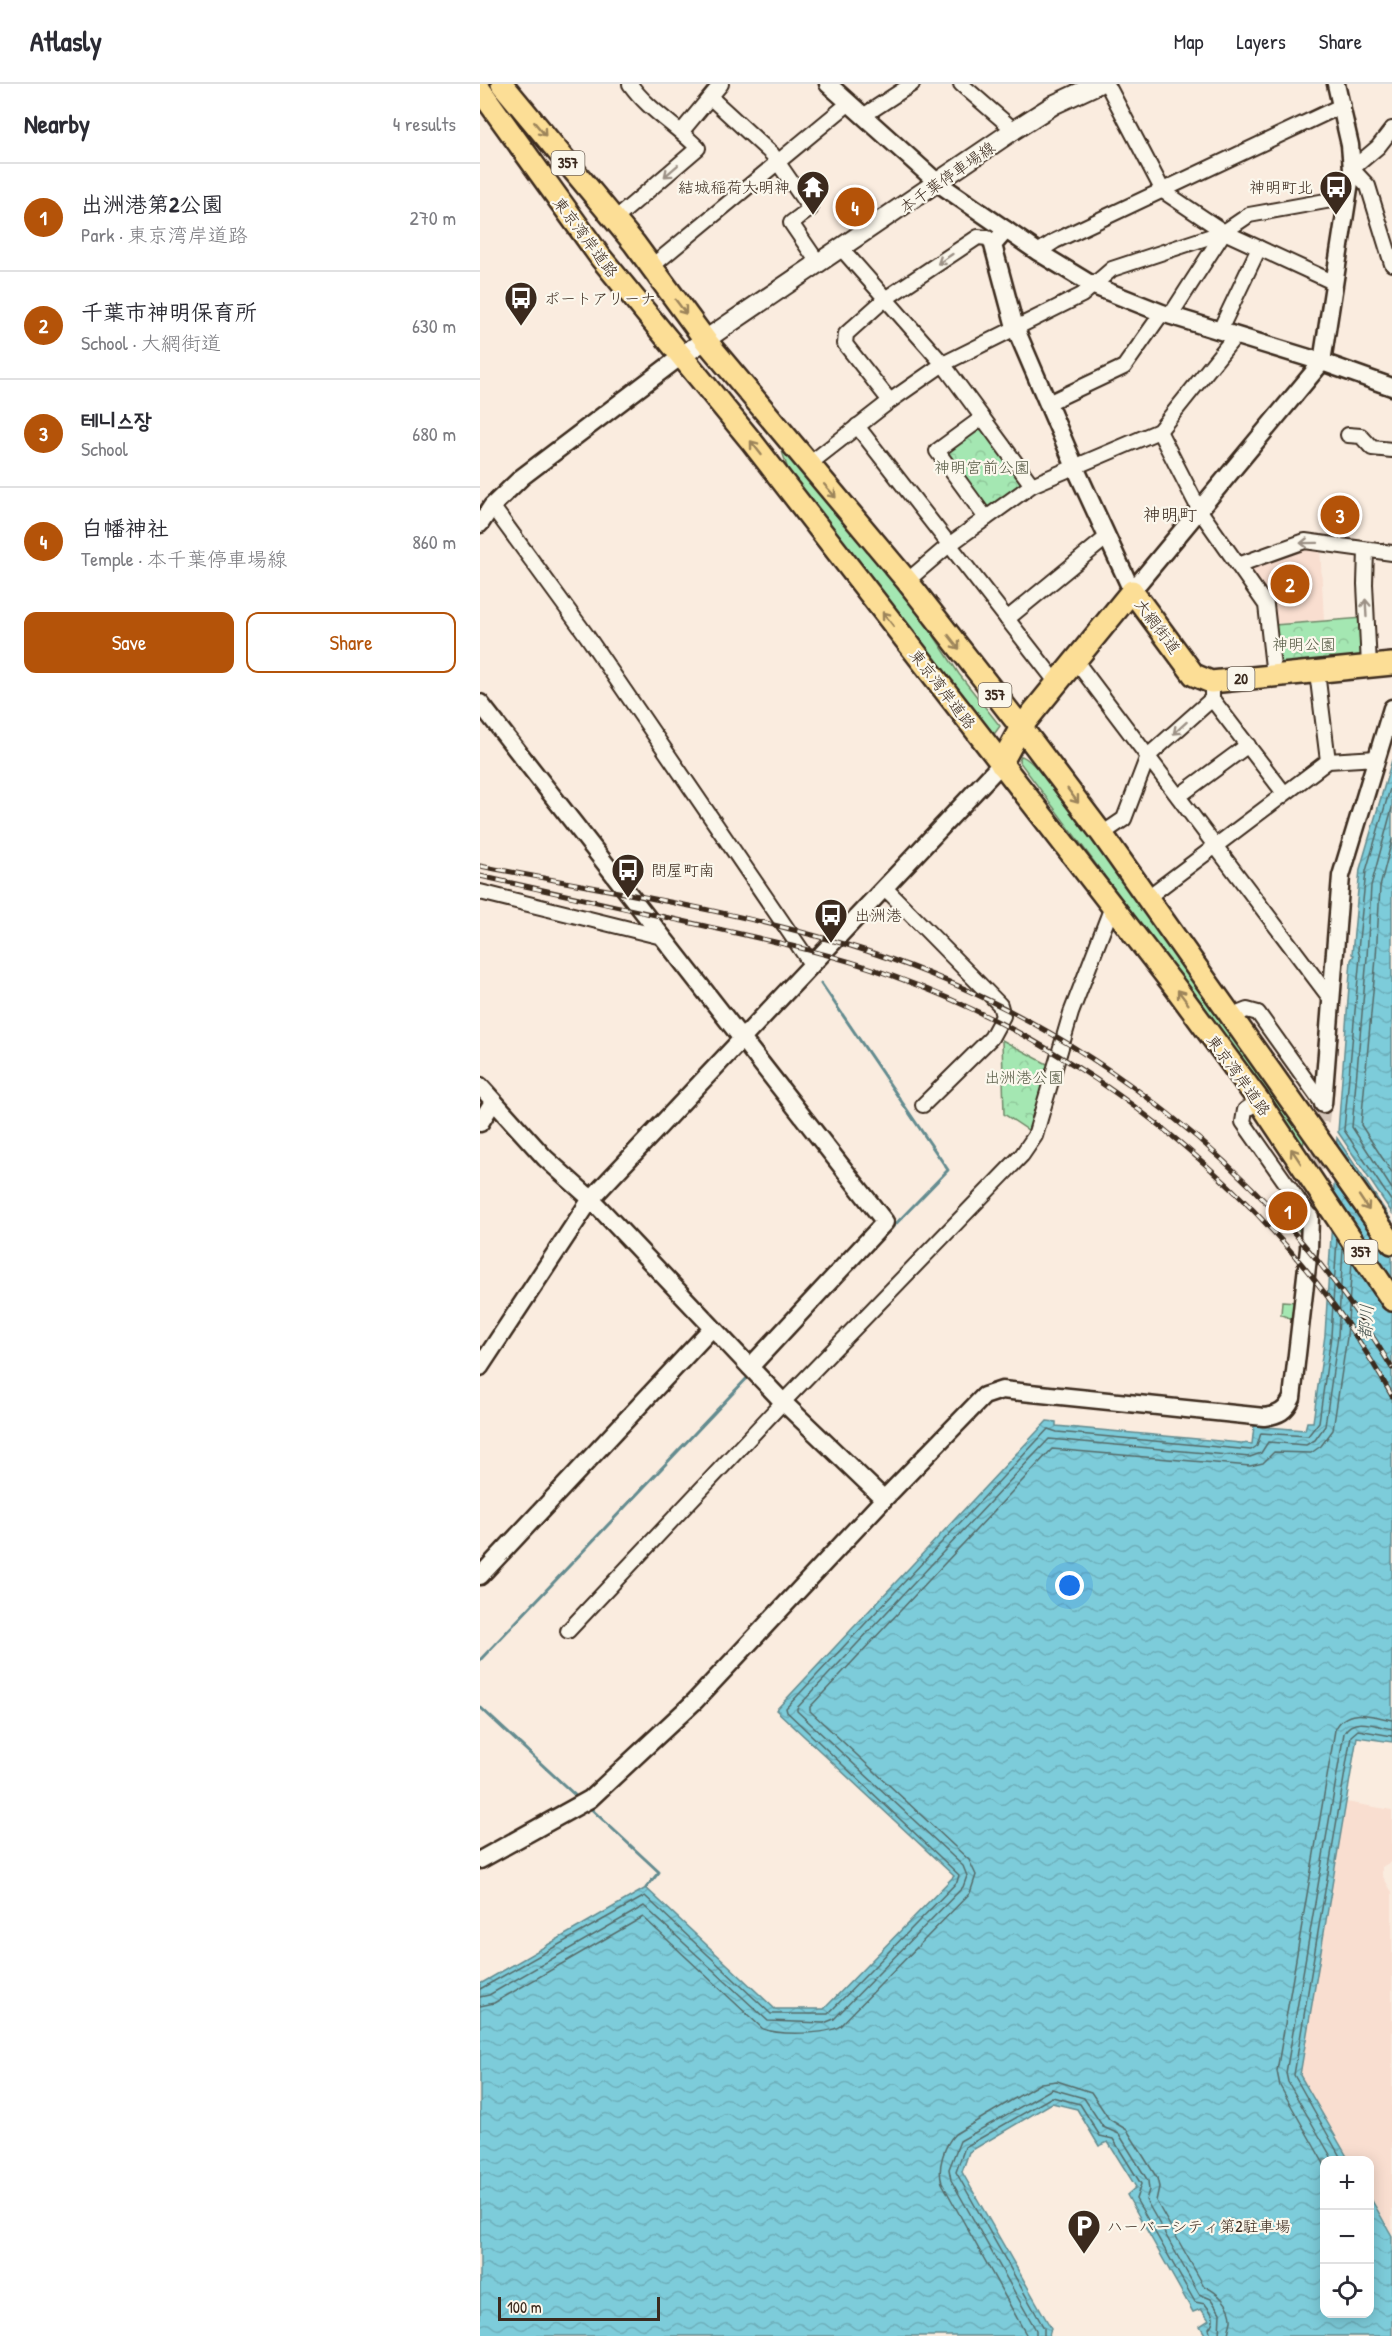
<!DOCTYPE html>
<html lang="en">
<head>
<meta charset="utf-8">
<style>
  :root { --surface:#fff; --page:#f7f7f7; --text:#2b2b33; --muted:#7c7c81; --line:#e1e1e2; --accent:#b45309 }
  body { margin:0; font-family:"Patrick Hand","Klee One","Poor Story",sans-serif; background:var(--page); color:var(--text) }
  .controls { position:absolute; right:18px; bottom:18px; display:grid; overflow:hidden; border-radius:12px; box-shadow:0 3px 15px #0003 }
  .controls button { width:54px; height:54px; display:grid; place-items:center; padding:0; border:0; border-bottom:2px solid var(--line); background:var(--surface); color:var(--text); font:30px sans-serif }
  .scale { position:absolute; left:18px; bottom:15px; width:162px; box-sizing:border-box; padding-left:6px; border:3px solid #3b2a1e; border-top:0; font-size:16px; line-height:21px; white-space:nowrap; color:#3b2a1e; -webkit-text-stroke:4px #fbf7ec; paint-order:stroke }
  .you { position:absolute; left:590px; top:1502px; width:21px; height:21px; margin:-15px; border:4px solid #fff; border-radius:50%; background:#1a73e8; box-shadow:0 0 0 9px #1a73e833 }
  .badge { display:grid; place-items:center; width:39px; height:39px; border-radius:50%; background:var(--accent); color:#fff; font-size:20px; font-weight:700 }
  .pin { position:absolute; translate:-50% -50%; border:3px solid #fff; box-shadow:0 2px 6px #0006 }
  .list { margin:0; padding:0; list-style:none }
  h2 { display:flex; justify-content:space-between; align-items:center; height:78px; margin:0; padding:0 24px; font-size:26px }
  h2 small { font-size:20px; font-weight:400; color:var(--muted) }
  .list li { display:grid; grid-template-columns:39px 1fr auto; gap:18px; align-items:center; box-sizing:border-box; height:108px; padding:0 24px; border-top:2px solid var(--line) }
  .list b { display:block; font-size:22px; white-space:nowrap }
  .list p { margin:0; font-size:20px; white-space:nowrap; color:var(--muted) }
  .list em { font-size:20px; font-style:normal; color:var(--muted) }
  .actions { display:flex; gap:12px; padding:18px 24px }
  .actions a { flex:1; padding:14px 0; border:2px solid var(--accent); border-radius:12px; text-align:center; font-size:21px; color:var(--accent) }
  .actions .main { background:var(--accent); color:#fff }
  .icon { flex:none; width:33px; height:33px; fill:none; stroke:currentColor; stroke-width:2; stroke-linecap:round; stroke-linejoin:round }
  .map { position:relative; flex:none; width:912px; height:2252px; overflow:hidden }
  header { display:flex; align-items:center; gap:36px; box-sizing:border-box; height:84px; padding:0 30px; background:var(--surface); border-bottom:2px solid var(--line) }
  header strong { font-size:28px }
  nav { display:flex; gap:33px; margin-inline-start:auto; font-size:21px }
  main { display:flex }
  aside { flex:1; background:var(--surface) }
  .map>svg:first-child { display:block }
  .built { fill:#f9ded0 }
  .grass { fill:#a4e7b2; stroke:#708868; stroke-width:1.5 }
  .forest { fill:url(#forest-crowns); stroke:#708868; stroke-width:1.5 }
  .water { fill:url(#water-waves); stroke:#638b8f; stroke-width:1.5 }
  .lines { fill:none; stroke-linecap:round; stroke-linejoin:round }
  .shore { stroke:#556b69; stroke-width:1.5 }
  .stream { stroke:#638b8f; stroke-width:3 }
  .tertiary-tunnel { stroke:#d4c5b8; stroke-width:16; stroke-dasharray:16 8; stroke-linecap:butt }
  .minor-casing { stroke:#3b2a1e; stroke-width:18 }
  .tertiary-casing { stroke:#3b2a1e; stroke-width:21 }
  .secondary-casing { stroke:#3b2a1e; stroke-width:22 }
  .primary-casing { stroke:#3b2a1e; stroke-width:26 }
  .trunk-casing { stroke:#3b2a1e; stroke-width:26 }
  .minor { stroke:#fbf7ec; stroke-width:14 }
  .tertiary { stroke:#fbf7ec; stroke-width:16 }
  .secondary { stroke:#fbf7ec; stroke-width:18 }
  .primary { stroke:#fcde96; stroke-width:21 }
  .trunk { stroke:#fcde96; stroke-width:21 }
  .rail-casing { stroke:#3b2a1e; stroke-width:5 }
  .rail { stroke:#fbf7ec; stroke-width:3; stroke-dasharray:9; stroke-linecap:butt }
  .oneway { stroke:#9c845a }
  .oneway2 { stroke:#9b9085 }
  .labels { text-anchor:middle; stroke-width:4.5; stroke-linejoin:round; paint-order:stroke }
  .shield { fill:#fbf7ec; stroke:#75685c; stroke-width:1.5 }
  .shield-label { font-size:15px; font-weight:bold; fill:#3b2a1e }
  .street-label { font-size:16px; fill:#3b2a1e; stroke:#fbf7ec }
  .poi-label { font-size:16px; fill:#3b2a1e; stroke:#fbf7ec; text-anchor:start }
  .park-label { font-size:16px; fill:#555943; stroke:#fbf7ec }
  .neighbourhood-label { font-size:18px; fill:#3b2a1e; stroke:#fbf7ec }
  .water-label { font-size:18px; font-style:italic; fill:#4f5b56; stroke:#fbf7ec }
</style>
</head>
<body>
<header>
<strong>Atlasly</strong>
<nav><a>Map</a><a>Layers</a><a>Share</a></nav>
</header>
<main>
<aside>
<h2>Nearby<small>4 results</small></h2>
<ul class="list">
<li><span class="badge">1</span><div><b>出洲港第2公園</b><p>Park · 東京湾岸道路</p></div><em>270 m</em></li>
<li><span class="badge">2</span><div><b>千葉市神明保育所</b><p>School · 大網街道</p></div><em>630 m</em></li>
<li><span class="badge">3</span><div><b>테니스장</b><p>School</p></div><em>680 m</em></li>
<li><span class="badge">4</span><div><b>白幡神社</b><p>Temple · 本千葉停車場線</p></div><em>860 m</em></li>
</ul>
<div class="actions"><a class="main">Save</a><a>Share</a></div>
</aside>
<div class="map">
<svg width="912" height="2252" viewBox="0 0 912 2252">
  <defs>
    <pattern id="forest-crowns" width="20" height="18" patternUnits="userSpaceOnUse" patternTransform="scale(1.5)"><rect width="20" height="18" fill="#a4e7b2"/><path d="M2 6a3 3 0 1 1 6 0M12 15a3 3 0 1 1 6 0" fill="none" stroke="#8ec699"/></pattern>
    <pattern id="water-waves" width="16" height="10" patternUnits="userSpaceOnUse" patternTransform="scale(1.5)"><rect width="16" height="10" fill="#7dccda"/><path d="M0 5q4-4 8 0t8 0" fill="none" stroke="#6dafbb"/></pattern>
  </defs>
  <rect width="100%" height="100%" fill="#faecdf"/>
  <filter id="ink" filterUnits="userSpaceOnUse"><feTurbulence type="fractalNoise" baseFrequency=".0167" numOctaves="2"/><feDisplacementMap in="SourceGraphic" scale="12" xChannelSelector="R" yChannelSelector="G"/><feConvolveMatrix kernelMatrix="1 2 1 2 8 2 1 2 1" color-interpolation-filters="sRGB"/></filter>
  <g filter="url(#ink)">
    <!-- built -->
    <g class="built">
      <polygon points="827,461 840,462 844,536 793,540 769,486 770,480"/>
      <polygon points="866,1718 912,1726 912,1777 902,1783 902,1791 912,1808 912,2150 890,2111 890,2076 870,2076 820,1991"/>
    </g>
    <!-- grass -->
    <g class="grass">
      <polygon points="301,364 443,535 479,590 520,642 515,649 510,649 322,407 309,389"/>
      <path d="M 541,672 C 568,674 793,1007 825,1052 L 823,1062 L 752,963 L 539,677 Z"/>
    </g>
    <!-- forest -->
    <g class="forest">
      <polygon points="502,342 541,395 541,403 510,426 504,427 464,366"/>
      <polygon points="883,534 885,576 804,583 798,579 794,541"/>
      <polygon points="522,956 569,981 554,1050 524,1030"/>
      <polygon points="801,1104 823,1139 824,1153 791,1114"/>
      <polygon points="802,1217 817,1218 816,1236 801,1231"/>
    </g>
    <!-- water -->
    <g class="water">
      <polygon points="912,676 912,1129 858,1048 871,876 874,871 872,870 880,785"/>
      <polygon points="857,1054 912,1137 912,1658 877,1653 820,1991 869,2076 844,2076 844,2230 890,2230 890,2113 912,2152 912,2252 726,2252 720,2242 729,2236 721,2225 713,2228 647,2111 656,2103 628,2058 619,2062 597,2025 572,2019 489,2068 482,2088 571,2244 569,2252 0,2252 0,1900 166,1804 295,1925 344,1925 474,1792 296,1626 567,1337 576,1338 576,1342 772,1360 774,1342 825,1346 827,1338 833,1338 845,1251"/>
    </g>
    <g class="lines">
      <!-- shore -->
      <g class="shore">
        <polyline points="912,698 886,787 878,866 880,873 864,1046 912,1118"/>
        <polyline points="912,724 891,802 887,873 872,1043 912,1105"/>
        <polyline points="912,756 900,803 896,874 881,1041 912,1089"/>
        <polyline points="0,1905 165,1812 291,1930 348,1930 477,1798 479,1791 307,1628 306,1624 568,1345 577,1348 771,1366 777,1362 781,1349 828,1352 839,1338 851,1252 857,1155"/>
        <polyline points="0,1913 9,1911 164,1822 288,1937 344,1939 354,1935 483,1803 487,1792 483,1782 317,1627 317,1624 569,1355 770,1373 781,1369 788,1358 826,1361 835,1356 845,1342 858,1252 863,1165"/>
        <path d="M 0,1922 L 14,1919 L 163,1833 L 283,1945 C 298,1951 347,1951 360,1942 L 490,1809 L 496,1791 L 489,1776 L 330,1627 L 330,1623 L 572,1365 L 770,1382 L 783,1379 L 794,1368 L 831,1369 L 841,1362 L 853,1346 L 867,1253 L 872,1177"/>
        <path d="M 853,2076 L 808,1998 L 806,1989 L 864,1649 C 873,1632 896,1642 912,1645"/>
        <polyline points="862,2076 814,1991 871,1652 878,1646 912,1652"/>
        <path d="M 844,2080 L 800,2002 L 797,1987 L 855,1646 C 866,1622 892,1632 912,1636"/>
        <path d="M 547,2252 L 462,2099 C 457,2084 464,2061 475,2050 L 561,1999 L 577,1997 L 611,2008 L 629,2035 L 647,2046 L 677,2094 L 679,2103 L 676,2117 L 724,2202 C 737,2208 752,2221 751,2237 C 750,2242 748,2247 748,2252"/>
        <polyline points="556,2252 556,2246 471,2096 469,2085 480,2057 572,2005 604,2014 623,2043 639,2050 668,2097 669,2106 666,2116 719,2210 731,2215 740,2229 739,2252"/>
        <path d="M 564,2252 L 564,2244 L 476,2088 L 485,2063 L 572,2013 L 600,2020 L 620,2052 L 633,2055 L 661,2100 L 656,2115 L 715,2218 L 725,2220 C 732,2229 737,2235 729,2244 L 731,2252"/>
      </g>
      <!-- stream -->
      <g class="stream">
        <polyline points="341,899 468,1086 374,1183"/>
        <polyline points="0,1576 269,1292"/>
        <polyline points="0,1623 98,1714"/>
        <polyline points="108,1722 179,1788 166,1804"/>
      </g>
      <!-- tertiary-tunnel -->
      <polyline class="tertiary-tunnel" points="830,1133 843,1020"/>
      <!-- minor casing -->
      <g class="minor-casing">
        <g id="minor">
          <polyline points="481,0 534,46"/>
          <polyline points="627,0 683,107 744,148 855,199"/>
          <polyline points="231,14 292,70 330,125 311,139 339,180"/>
          <polyline points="383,32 432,0"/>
          <polyline points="912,45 898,63 872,85 888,102 912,180"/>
          <polyline points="202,47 241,0"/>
          <path d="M 134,136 L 218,64 C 196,41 168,26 150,0"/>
          <polyline points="361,164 463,280 552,401"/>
          <polyline points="558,168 575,157 863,21"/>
          <polyline points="171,183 368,20"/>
          <polyline points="690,232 744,148"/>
          <polyline points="740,246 779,164"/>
          <polyline points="410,317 365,260 366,250 405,215 498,153 508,154 513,161"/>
          <polyline points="568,319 644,283 682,229"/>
          <polyline points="502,334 457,367 506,434"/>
          <polyline points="377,342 577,599"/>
          <polyline points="679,347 720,427 786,521 794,592"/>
          <polyline points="868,351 881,352 892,364 912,366"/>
          <polyline points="328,381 410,317 463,280 602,211 632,185 744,148 769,131 868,113"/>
          <polyline points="12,422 107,552 331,880"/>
          <polyline points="886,466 885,500 889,582"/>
          <polyline points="758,481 825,457 912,469"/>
          <polyline points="427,497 469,461 552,401 679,347 756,251"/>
          <polyline points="527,535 627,453"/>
          <polyline points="595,576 850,914"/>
          <polyline points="837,588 848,677"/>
          <polyline points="732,607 732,615 804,709"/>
          <polyline points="699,712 768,661"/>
          <polyline points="622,750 644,735 668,672 732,615"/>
          <polyline points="405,804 520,921 523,932 511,954 443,1021"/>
          <polyline points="0,808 182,853"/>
          <polyline points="668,813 848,677 897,674"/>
          <polyline points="752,932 767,926 778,929 843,1020"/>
          <polyline points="779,1017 765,1026 763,1038 830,1133"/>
          <polyline points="88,1547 303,1318 542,1071 555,1052 591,929 633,820"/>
        </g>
      </g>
      <!-- tertiary casing -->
      <g class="tertiary-casing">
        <g id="tertiary">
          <polyline points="348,0 458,99 558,168 614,202 682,229 842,278 912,303"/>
          <polyline points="526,146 513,161 535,243 595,383 652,507 842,278 872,85 870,61 856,0"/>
          <polyline points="0,440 12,422 42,393 200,273"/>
          <polyline points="0,619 405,1138 270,1283"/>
          <polyline points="0,1002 65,1074 111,1115 303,1318 404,1415"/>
          <polyline points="843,1020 861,792 912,624"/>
          <polyline points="0,1039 13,1018"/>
          <polyline points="0,1283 111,1115 521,680"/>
          <polyline points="0,1492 232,1244"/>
          <path d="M 0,1776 L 110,1715 L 215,1617 L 404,1415 L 504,1312 L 522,1306 L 784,1333 C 799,1331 806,1327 812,1314 L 829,1165 L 830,1133"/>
        </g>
      </g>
      <!-- secondary casing -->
      <g class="secondary-casing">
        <polyline id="secondary" points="200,273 534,46 575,20 618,0"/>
      </g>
      <!-- primary casing -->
      <g class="primary-casing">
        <polyline id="primary" points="521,680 541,643 652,507 714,591 731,598 912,580"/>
      </g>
      <!-- trunk casing -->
      <g class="trunk-casing">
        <g id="trunk">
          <polyline points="22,0 154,159 226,257 427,497 541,643 622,750 912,1159"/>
          <polyline points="0,6 121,174 272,358 695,903 779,1017 912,1216"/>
        </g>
      </g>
      <!-- minor -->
      <use href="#minor" class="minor"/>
      <!-- tertiary -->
      <use href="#tertiary" class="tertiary"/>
      <!-- secondary -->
      <use href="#secondary" class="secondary"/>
      <!-- primary -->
      <use href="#primary" class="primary"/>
      <!-- trunk -->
      <use href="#trunk" class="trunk"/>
      <!-- rail casing -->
      <g class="rail-casing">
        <g id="rail">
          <path d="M 0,782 C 129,807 261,827 387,867 C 602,937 797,1089 912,1284"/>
          <path d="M 0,792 C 75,809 150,826 225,842 C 287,856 350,869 410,891 C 616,965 806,1120 912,1312"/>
        </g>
      </g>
      <!-- rail -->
      <use href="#rail" class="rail"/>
    </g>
    <!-- one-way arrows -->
    <defs><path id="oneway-shaft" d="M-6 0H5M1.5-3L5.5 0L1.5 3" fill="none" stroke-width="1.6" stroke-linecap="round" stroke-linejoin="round" transform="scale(1.5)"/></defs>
    <g class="oneway">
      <use href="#oneway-shaft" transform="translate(60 45) rotate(50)"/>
      <use href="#oneway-shaft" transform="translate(201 223) rotate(53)"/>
      <use href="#oneway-shaft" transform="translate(276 364) rotate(-128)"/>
      <use href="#oneway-shaft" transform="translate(350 407) rotate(49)"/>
      <use href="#oneway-shaft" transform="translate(408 535) rotate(-128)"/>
      <use href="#oneway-shaft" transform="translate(474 558) rotate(52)"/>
      <use href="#oneway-shaft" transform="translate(593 712) rotate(53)"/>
      <use href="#oneway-shaft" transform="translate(703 913) rotate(-127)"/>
      <use href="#oneway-shaft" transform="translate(816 1072) rotate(-124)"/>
      <use href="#oneway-shaft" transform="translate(884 1119) rotate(56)"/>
    </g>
    <g class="oneway2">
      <use href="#oneway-shaft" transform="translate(191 87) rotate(139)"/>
      <use href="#oneway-shaft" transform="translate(465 175) rotate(146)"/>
      <use href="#oneway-shaft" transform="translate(829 459) rotate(179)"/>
      <use href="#oneway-shaft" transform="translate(886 524) rotate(-93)"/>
      <use href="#oneway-shaft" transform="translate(700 644) rotate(138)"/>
    </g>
  </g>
  <!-- icons -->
  <defs>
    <g id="temple-pin" transform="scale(1.725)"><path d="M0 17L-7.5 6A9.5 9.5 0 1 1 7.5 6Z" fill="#3b2a1e" stroke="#fbf7ec"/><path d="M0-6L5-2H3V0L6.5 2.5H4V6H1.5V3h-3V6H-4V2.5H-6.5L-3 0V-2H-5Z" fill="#fff"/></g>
    <g id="bus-pin" transform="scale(1.725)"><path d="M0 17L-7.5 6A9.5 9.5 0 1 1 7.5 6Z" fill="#3b2a1e" stroke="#fbf7ec"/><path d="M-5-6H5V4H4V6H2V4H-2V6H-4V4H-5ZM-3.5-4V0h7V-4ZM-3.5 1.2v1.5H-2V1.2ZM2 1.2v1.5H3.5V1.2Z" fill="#fff"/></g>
    <g id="parking-pin" transform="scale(1.725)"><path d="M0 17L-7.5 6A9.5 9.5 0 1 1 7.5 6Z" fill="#3b2a1e" stroke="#fbf7ec"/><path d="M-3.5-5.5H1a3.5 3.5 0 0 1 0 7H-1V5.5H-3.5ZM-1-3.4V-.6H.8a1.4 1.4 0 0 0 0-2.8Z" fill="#fff"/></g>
  </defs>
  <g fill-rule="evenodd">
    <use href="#temple-pin" x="333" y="103"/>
    <use href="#bus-pin" x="856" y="103"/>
    <use href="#bus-pin" x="41" y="214"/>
    <use href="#bus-pin" x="148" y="786"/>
    <use href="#bus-pin" x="351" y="831"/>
    <use href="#parking-pin" x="604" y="2142"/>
  </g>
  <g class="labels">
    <!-- shield labels -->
    <g class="shield">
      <rect x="71.5" y="67" width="33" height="24" rx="4.5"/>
      <rect x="747.5" y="583" width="27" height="24" rx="4.5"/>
      <rect x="498.5" y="599" width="33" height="24" rx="4.5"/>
      <rect x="864.5" y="1156" width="33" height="24" rx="4.5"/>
    </g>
    <g class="shield-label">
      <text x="88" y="84">357</text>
      <text x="761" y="600">20</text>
      <text x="515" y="616">357</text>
      <text x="881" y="1173">357</text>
    </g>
    <!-- street labels -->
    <g class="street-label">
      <text transform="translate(467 93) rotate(-35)" y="6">本千葉停車場線</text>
      <text transform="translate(106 153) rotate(53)" y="6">東京湾岸道路</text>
      <text transform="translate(678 542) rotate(53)" y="6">大網街道</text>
      <text transform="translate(463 605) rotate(52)" y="6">東京湾岸道路</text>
      <text transform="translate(759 991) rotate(54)" y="6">東京湾岸道路</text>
    </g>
    <!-- poi labels -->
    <g class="poi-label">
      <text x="310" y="109" text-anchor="end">結城稲荷大明神</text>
      <text x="833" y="109" text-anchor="end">神明町北</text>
      <text x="64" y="220">ポートアリーナ</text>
      <text x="171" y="792">問屋町南</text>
      <text x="374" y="837">出洲港</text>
      <text x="627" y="2148">ハーバーシティ第2駐車場</text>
    </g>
    <!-- park labels -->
    <g class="park-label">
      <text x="502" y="389">神明宮前公園</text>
      <text x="824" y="566">神明公園</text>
      <text x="544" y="999">出洲港公園</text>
    </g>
    <!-- neighbourhood labels -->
    <g class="neighbourhood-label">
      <text x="690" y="437">神明町</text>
    </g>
    <!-- water labels -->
    <g class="water-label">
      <text transform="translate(886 1238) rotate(-86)" y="6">都川</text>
    </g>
  </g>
</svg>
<div class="controls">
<button>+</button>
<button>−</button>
<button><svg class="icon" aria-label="locate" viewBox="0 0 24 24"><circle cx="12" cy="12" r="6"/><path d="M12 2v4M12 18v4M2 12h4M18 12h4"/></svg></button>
</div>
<div class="scale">100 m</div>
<div class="you"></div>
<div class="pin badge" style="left:808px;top:1127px">1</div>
<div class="pin badge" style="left:810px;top:500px">2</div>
<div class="pin badge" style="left:860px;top:431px">3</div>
<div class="pin badge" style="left:375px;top:123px">4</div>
</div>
</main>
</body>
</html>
